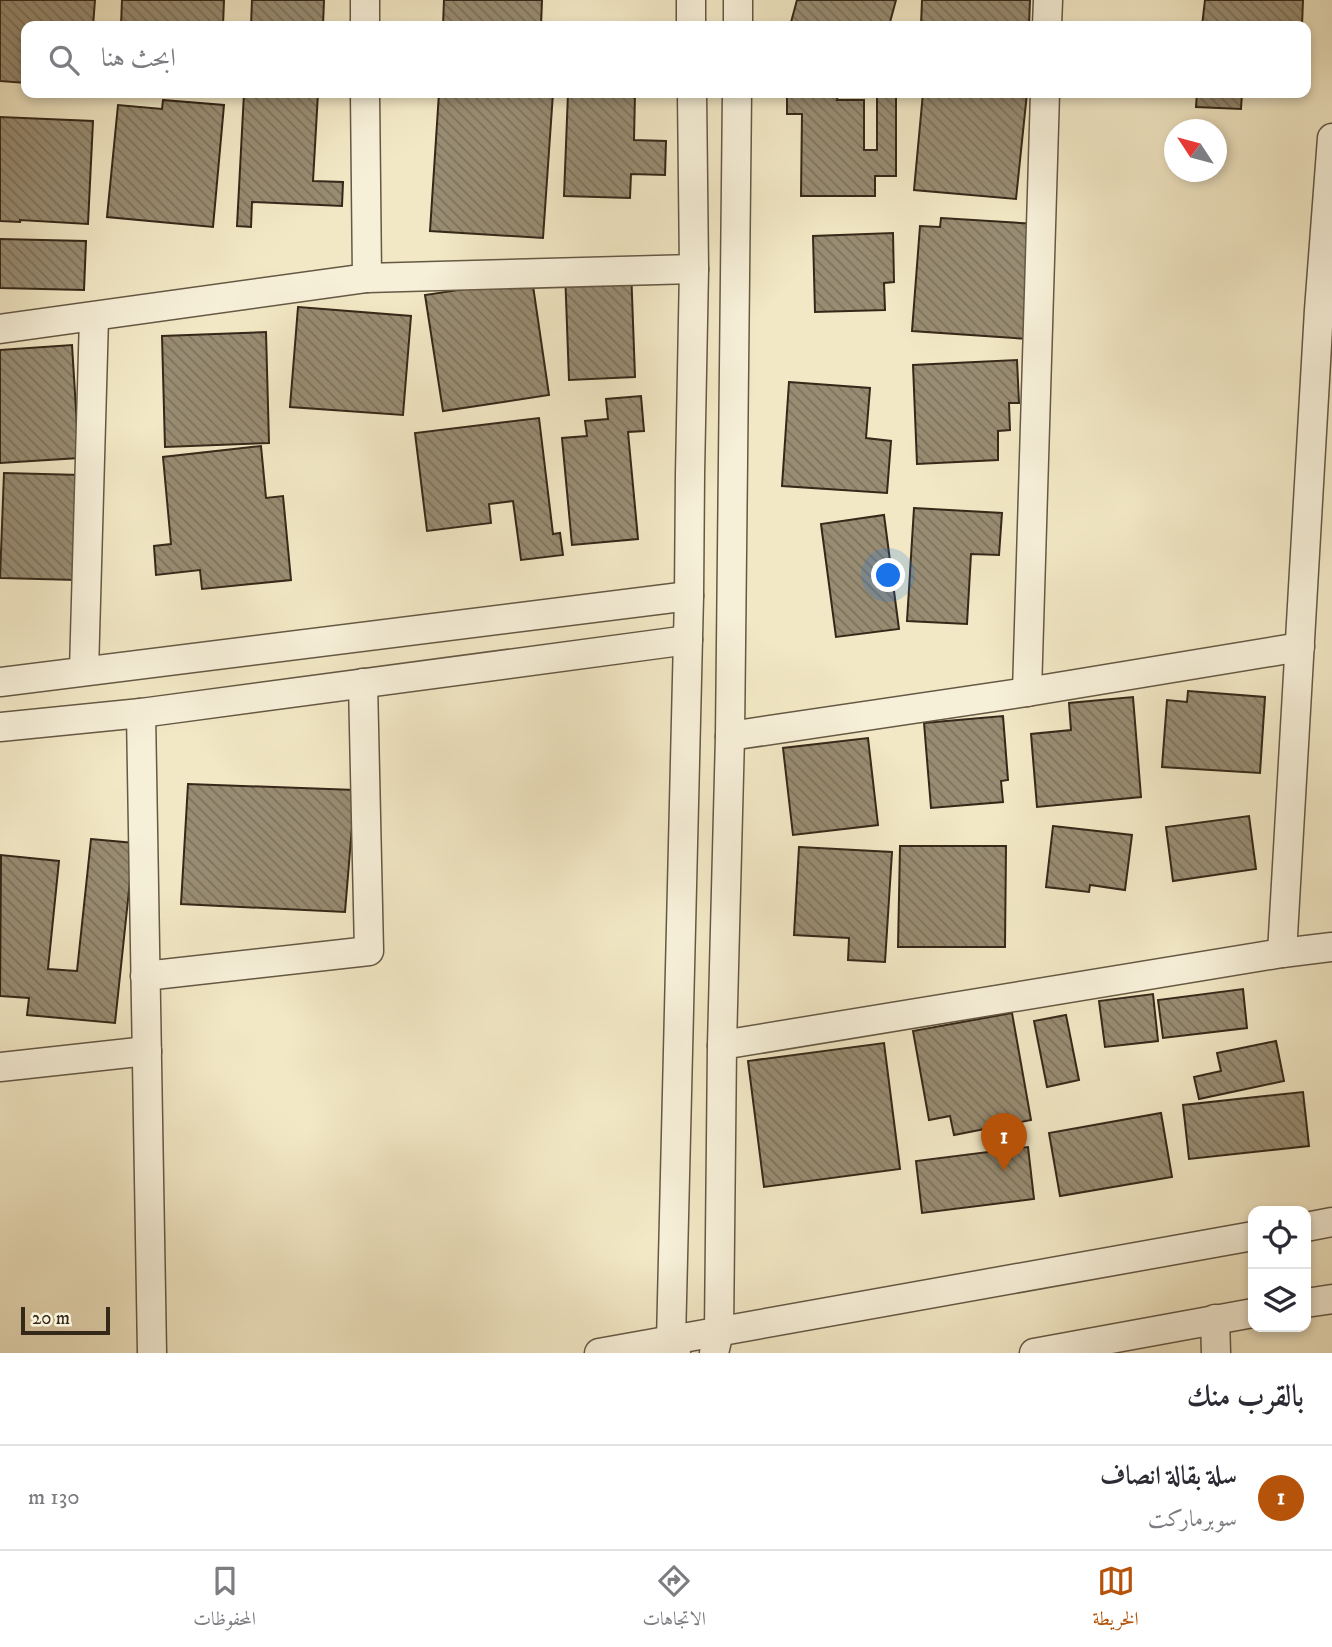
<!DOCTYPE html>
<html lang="ar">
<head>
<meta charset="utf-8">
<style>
  :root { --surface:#fff; --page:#f2f2f3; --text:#2b2b33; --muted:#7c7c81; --line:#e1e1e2; --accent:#b45309 }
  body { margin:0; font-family:"IM FELL DW Pica",Amiri,serif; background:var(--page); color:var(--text); direction:rtl }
  .controls { position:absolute; right:21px; bottom:21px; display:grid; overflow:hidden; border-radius:14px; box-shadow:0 4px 10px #0003 }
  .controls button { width:63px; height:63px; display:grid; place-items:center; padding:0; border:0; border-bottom:2px solid var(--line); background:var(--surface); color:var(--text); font:35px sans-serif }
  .compass { position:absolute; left:1164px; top:119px; width:63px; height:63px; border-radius:50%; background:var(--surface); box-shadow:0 4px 10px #0003; rotate:306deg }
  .scale { position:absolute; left:21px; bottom:18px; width:89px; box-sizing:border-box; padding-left:7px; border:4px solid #362819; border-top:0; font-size:19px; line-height:24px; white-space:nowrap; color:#362819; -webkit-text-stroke:5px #f7f0d9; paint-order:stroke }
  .you { position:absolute; left:889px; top:576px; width:24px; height:24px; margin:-18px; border:5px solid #fff; border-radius:50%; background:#1a73e8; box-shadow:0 0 0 10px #1a73e833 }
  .badge { display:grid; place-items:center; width:46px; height:46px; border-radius:50%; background:var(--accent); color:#fff; font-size:23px; font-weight:700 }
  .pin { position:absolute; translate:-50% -58px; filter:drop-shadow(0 2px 4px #0008) }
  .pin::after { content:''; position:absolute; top:37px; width:24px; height:21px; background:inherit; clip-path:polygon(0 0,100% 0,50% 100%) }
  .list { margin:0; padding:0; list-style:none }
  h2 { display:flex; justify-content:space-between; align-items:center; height:91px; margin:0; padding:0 28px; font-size:30px }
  h2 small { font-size:23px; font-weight:400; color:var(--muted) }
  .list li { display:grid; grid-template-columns:46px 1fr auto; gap:21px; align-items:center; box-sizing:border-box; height:105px; padding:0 28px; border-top:2px solid var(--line) }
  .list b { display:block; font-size:26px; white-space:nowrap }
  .list p { margin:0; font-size:23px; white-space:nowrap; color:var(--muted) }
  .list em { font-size:23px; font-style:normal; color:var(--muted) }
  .icon { flex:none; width:38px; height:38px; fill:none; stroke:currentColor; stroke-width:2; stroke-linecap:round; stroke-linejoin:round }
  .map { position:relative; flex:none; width:1332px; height:1353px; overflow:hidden; direction:ltr }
  .search { position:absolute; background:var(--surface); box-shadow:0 4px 10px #0003; left:21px; right:21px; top:21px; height:77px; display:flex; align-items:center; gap:18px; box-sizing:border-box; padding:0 24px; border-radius:14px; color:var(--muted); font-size:26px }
  .sheet { height:196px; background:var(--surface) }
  nav { display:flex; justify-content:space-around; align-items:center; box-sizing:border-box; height:98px; border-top:2px solid var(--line); background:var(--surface); font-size:19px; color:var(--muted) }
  nav a { display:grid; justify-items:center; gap:4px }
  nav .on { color:var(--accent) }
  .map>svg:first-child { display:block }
  .building { fill:url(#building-back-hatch); stroke:#362819; stroke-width:2 }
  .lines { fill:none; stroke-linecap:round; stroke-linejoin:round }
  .street-casing { stroke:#655844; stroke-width:31 }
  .street { stroke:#f7f0d9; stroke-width:28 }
</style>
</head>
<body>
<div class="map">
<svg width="1332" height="1353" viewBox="0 0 1332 1353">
  <defs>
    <pattern id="building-back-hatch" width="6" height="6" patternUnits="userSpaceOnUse" patternTransform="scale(1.75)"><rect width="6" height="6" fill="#988c72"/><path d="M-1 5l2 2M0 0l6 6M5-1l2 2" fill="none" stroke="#7d725d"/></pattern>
  </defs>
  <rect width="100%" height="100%" fill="#f2e8c5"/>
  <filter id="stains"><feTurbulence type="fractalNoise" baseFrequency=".00286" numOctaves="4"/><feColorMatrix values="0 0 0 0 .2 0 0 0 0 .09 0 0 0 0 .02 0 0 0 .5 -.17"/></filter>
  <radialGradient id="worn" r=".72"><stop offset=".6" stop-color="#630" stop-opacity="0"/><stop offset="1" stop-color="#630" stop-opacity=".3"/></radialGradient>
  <!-- building -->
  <g class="building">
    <polygon points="0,0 95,0 93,26 26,26 26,83 0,81"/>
    <polygon points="122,0 224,0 223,26 121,26"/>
    <polygon points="252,0 324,0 323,26 251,26"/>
    <polygon points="444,0 542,0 541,26 443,26"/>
    <polygon points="797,0 896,0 889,26 790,26"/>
    <polygon points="922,0 1030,0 1029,26 921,26"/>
    <polygon points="1205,0 1303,0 1302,26 1202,26"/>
    <polygon points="244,93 318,93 313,181 343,182 342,206 252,202 251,227 237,226"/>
    <polygon points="439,93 553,93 543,238 430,231"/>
    <polygon points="568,93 635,93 634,140 666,141 665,175 631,174 630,198 564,196"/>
    <polygon points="787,93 838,93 837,100 864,100 864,150 877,150 877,93 896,93 896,176 875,176 875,196 801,196 802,114 787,114"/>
    <polygon points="923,93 1027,93 1016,199 914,190"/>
    <polygon points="1197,93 1242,93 1241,109 1196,107"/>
    <polygon points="163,100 224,105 213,227 107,217 118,105 162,109"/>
    <polygon points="0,117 93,121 88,224 20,220 20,222 0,221"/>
    <polygon points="941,218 1036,224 1028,339 912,331 920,226 940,227"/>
    <polygon points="893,233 894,282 884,283 885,310 815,312 813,236"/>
    <polygon points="0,239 86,241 84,290 0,288"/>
    <polygon points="631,268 635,377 569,380 565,271"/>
    <polygon points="532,279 549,395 443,411 425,295"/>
    <polygon points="298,307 411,316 403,415 290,407"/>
    <polygon points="266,332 269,443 165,447 162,336"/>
    <polygon points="72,345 79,458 0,463 0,350"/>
    <polygon points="1017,360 1019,403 1009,403 1010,430 998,431 998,460 917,464 913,365"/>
    <polygon points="789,382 870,388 866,438 891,441 887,493 782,486"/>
    <polygon points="641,396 644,431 628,432 638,539 572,545 562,438 587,436 585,421 608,419 606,399"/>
    <polygon points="539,418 553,534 560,533 563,555 521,560 513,501 489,504 491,523 427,531 415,433"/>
    <polygon points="261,446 266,498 283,496 291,580 202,589 200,570 156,575 154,546 171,544 163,457"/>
    <polygon points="4,473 81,475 77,580 0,578"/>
    <polygon points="914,508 1002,513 999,555 971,554 967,624 907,621"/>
    <polygon points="884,515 899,629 836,637 821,524"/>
    <polygon points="1188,691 1265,697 1260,773 1162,767 1167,700 1187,702"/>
    <polygon points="1133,697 1141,797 1037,807 1031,734 1071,730 1069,703"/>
    <polygon points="1003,716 1008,780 1001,781 1003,802 931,808 924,723"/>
    <polygon points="868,738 878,825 793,835 783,748"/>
    <polygon points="188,784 355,790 345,912 181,904"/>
    <polygon points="1249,816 1256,869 1173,881 1166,827"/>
    <polygon points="1053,826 1132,835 1125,890 1090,885 1089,892 1046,887"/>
    <polygon points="91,839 134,843 115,1023 27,1015 29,998 0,996 1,855 59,861 48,969 77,971"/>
    <polygon points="900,846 1006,846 1005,947 898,947"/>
    <polygon points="799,847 892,852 885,962 848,960 849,938 794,935"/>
    <polygon points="1243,989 1247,1028 1163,1038 1158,1000"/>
    <polygon points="1153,994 1158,1041 1105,1047 1099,1001"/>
    <polygon points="1012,1013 1031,1120 954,1135 950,1116 929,1120 913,1031"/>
    <polygon points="1066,1015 1079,1080 1047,1087 1034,1021"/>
    <polygon points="1276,1041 1284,1081 1199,1099 1194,1077 1221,1071 1217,1053"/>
    <polygon points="884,1043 900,1169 764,1187 748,1061"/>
    <polygon points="1303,1092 1309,1146 1189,1159 1183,1105"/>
    <polygon points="1161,1113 1172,1177 1060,1196 1049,1133"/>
    <polygon points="1028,1147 1034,1199 922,1213 916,1161"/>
  </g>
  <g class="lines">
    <!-- street casing -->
    <g class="street-casing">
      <g id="street">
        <polyline points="365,0 365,26"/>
        <polyline points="691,0 691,26"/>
        <polyline points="738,26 738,0"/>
        <polyline points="1047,26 1048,0"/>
        <polyline points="365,93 367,278"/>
        <polyline points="0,329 367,278 694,269"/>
        <polyline points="84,671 94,317"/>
        <polyline points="0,682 689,596"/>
        <polyline points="1027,692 1045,93"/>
        <polyline points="141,713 152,1353"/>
        <polyline points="0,727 141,713 688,640"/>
        <polyline points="730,736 1027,692 1300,647"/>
        <polyline points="1282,953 1319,310 1332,138"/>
        <polyline points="145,976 369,951 363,683"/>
        <polyline points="722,1045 1282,953 1332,947"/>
        <polyline points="0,1067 147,1051"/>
        <polyline points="1306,1227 1332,1222"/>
        <polyline points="1306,1303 1332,1299"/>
        <polyline points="1215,1319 1216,1353"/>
        <polyline points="599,1353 1253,1236"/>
        <polyline points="676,1353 671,1341 689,596 690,474 694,269 692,93"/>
        <polyline points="714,1353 719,1332 722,1045 730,736 737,93"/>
        <polyline points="1034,1353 1253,1313"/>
      </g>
    </g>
    <!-- street -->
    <use href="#street" class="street"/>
  </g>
  <rect width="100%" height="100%" filter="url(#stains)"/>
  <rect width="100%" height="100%" fill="url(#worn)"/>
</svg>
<div class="controls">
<button><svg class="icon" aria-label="locate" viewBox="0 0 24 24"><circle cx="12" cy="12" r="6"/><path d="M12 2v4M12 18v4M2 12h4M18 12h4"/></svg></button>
<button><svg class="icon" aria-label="layers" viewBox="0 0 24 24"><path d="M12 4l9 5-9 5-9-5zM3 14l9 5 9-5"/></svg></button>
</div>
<svg class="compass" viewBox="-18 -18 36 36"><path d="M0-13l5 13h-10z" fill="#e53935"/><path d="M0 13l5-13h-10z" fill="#7c7c81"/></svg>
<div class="scale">20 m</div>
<div class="you"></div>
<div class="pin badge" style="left:1004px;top:1171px">1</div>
<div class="search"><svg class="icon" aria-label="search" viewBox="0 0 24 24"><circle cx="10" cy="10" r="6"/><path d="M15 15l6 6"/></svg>ابحث هنا</div>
</div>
<section class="sheet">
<h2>بالقرب منك<small></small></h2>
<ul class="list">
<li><span class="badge">1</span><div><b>سلة بقالة انصاف</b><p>سوبرماركت</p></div><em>130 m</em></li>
</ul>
</section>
<nav>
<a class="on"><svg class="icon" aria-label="map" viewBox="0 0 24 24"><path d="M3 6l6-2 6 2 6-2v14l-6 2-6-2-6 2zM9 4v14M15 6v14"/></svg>الخريطة</a>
<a><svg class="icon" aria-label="directions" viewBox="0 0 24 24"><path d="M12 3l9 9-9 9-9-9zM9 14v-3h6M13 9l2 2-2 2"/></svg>الاتجاهات</a>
<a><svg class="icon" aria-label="saved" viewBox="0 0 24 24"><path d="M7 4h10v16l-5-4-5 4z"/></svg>المحفوظات</a>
</nav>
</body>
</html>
